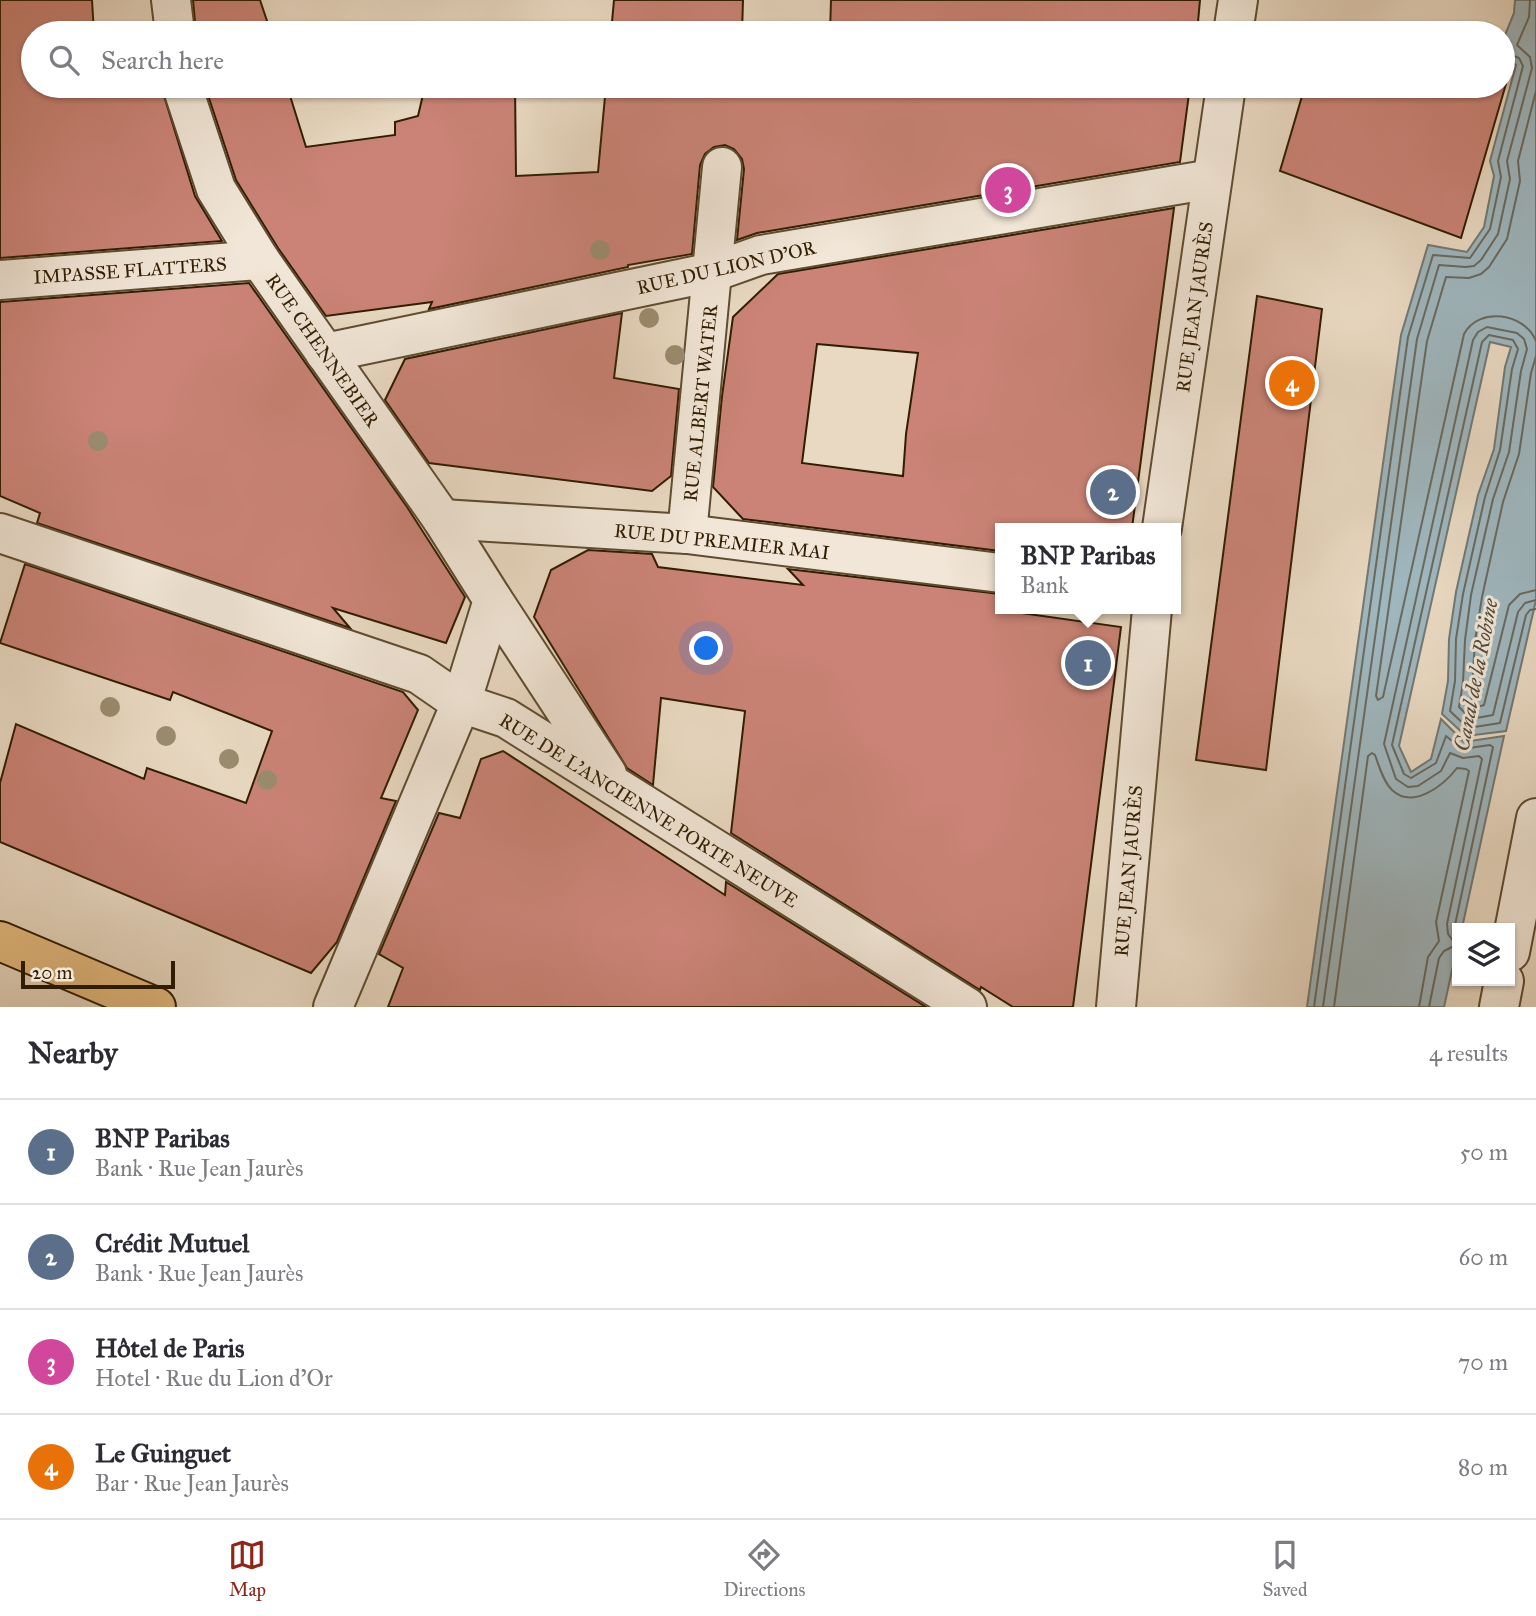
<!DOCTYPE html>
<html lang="en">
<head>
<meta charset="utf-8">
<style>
  :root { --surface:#fff; --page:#f7f7f7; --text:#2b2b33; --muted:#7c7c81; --line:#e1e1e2; --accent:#8f2418 }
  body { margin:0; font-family:"IM FELL Great Primer",serif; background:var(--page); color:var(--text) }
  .controls { position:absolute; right:21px; bottom:21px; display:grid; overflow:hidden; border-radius:0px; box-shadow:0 2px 5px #0004 }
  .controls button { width:63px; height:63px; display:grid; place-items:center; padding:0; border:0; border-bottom:2px solid var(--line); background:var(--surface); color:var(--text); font:35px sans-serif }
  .scale { position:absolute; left:21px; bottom:18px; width:154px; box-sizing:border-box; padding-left:7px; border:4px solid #311d01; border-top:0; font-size:19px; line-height:24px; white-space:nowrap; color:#311d01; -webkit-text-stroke:5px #f1e6d7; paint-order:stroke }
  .you { position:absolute; left:707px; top:649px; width:24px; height:24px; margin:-18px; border:5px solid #fff; border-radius:50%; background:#1a73e8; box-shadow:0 0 0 10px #1a73e833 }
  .badge { display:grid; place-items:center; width:46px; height:46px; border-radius:50%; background:var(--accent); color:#fff; font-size:23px; font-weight:700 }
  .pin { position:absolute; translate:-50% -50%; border:4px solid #fff; box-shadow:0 2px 7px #0006 }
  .popup { position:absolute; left:995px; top:523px; width:186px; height:91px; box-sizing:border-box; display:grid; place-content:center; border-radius:0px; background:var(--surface); filter:drop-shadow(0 2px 5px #0005); font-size:23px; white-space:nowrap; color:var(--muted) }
  .popup b { font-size:26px; color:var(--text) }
  .popup::after { content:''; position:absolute; left:50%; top:100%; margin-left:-14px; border:14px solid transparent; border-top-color:var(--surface) }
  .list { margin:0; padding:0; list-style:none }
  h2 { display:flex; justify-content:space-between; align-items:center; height:91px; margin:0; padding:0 28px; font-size:30px }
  h2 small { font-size:23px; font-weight:400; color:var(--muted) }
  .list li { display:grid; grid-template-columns:46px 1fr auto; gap:21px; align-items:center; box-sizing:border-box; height:105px; padding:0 28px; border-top:2px solid var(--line) }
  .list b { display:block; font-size:26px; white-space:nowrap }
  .list p { margin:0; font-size:23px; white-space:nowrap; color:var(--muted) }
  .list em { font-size:23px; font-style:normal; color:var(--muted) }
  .icon { flex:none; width:38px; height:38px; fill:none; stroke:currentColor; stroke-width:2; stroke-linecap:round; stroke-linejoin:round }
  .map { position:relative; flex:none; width:1536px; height:1007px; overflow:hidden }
  .search { position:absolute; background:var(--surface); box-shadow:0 2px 5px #0004; left:21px; right:21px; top:21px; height:77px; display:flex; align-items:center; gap:18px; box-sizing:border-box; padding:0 24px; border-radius:38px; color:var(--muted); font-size:26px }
  .sheet { height:511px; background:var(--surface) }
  nav { display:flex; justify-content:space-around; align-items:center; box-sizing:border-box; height:98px; border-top:2px solid var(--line); background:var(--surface); font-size:19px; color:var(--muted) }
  nav a { display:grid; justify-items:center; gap:4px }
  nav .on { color:var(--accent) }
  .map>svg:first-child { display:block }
  .water { fill:#9fb7bf; stroke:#737973; stroke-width:2 }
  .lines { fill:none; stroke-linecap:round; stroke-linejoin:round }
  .shore { stroke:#686a60; stroke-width:2 }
  .building { fill:#ca8376; stroke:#311d01; stroke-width:2; fill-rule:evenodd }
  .minor-casing { stroke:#5f4c31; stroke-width:42 }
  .major-casing { stroke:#311d01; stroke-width:42 }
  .minor { stroke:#f1e6d7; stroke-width:38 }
  .major { stroke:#e4bc81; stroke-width:38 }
  .tree { fill:#9b8c6f }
  .labels { text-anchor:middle; stroke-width:6; stroke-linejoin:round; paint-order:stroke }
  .street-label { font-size:19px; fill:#311d01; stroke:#f1e6d7 }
  .water-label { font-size:21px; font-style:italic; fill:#524b3a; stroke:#f1e6d7 }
</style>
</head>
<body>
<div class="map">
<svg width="1536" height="1007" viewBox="0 0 1536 1007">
  <rect width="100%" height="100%" fill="#e9d9c2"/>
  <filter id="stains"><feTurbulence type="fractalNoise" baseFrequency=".00286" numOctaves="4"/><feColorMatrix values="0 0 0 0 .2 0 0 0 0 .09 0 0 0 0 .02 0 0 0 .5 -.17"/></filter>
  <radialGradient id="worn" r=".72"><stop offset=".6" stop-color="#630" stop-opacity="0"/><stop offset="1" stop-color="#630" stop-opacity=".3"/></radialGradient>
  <!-- water -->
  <polygon class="water" points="1515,0 1536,0 1536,600 1506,731 1466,736 1442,714 1448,681 1449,639 1456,592 1478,495 1494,449 1505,367 1511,347 1490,342 1399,746 1411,772 1431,759 1441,719 1464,742 1504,736 1462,928 1457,928 1457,948 1444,1007 1307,1007 1401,335 1428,245 1467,252 1484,227 1494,176 1490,161 1516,65 1503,58 1503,40 1514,13"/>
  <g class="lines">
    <!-- shore -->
    <g class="shore">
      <path d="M 1536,91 L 1518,161 L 1520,181 L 1507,239 L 1489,267 L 1481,274 L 1469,278 L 1446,277 L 1427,341 L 1376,696 L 1378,700 L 1383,697 L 1464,334 C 1479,306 1525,313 1536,341"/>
      <polyline points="1536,356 1531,373 1519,454 1503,502 1482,597 1475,641 1471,703 1474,708 1484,705 1509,605 1520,594 1536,590"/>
      <polyline points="1457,932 1455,925 1493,747 1490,745 1462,749 1446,736 1436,763 1411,778 1404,774 1392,745 1482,342 1489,335 1513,340 1518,349 1512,369 1500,450 1485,497 1463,594 1456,639 1455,681 1450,711 1468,728 1500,723 1526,615 1530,610 1536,609"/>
      <polyline points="1314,1007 1408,337 1433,255 1470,258 1490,229 1501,177 1498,161 1523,66 1519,58 1503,52"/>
      <polyline points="1323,1007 1417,339 1439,265 1466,267 1474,266 1481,260 1498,234 1510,179 1507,161 1532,68 1530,57 1517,45 1529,17 1530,0"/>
      <path d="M 1334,1007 L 1368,756 L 1372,753 L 1375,755 C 1379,766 1383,781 1392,790 C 1413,810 1444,785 1457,768 L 1466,769 L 1469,771 L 1436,922 L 1439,941 L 1428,957 L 1419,1007"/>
      <polyline points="1429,1007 1439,958 1444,951 1456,945 1448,934 1447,924 1482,759 1479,756 1463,758 1450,753 1441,771 1418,786 1408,787 1396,779 1384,744 1473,340 1478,332 1487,327 1517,333 1524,339 1527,349 1521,371 1509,452 1493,499 1471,595 1465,640 1463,682 1459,707 1471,719 1493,715 1518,612 1525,603 1536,600"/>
    </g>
  </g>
  <!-- building -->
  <g class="building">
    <polygon points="0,0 92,0 94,33 33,33 33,86 98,86 98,92 161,86 195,196 222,241 0,258"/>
    <polygon points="193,0 260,0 271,33 196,33"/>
    <polygon points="614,0 743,0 742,33 611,33"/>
    <polygon points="831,0 1200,0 1197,33 830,33"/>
    <polygon points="1503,82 1506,84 1461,238 1280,171 1305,86 1503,86"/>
    <polygon points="205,86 287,86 306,147 395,135 395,122 418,116 425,86 515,86 516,176 598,172 606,86 1190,86 1180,162 757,233 737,240 744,169 742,159 734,149 725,145 714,147 705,154 700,165 692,254 628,265 628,267 429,309 432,302 326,316 278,248 236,180"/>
    <path d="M 1174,208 L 1132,528 L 1000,528 L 1000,551 L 743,519 L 713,487 L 722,396 L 733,317 L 778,274 ZM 817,344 L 918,353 L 906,434 L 903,476 L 802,463 Z"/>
    <polygon points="249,283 407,507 465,597 446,643 333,608 350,628 37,523 40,513 0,496 0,302"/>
    <polygon points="1257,296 1322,309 1266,770 1196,760"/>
    <polygon points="622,313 614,378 679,389 671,476 652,491 429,463 385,400 405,359"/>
    <polygon points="588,550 652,554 658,567 803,585 788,569 1000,594 1000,610 1121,627 1073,1007 1013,1007 981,987 980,990 731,833 745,711 661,698 653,785 627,768 534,617 551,570"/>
    <polygon points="25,564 403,692 418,710 381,798 396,801 337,942 311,973 0,842 0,783 16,724 144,779 147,768 246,803 272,731 173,692 170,700 0,643"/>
    <polygon points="503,751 725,895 726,882 926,1007 388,1007 403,968 379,954 439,813 460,818 481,759"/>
  </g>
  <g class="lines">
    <!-- minor casing -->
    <g class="minor-casing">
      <g id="minor">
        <polyline points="171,0 175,33"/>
        <polyline points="1233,33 1238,0"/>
        <polyline points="182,86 216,189 260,260 442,519 493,600 461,703 333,1007"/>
        <polyline points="0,280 260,260"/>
        <polyline points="325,353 713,272 761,255 1212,179"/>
        <polyline points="442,519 687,534 1000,573"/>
        <polyline points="1162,528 1226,86"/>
        <polyline points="0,533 419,674 461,703 506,718 967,1007"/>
        <polyline points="687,534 722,167"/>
        <polyline points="493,600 607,774"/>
        <polyline points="1510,952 1536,818"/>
        <polyline points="1116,1007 1152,609"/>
        <polyline points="1499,1007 1504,981"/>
      </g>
    </g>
    <!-- major casing -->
    <g class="major-casing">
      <polyline id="major" points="0,941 156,1007"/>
    </g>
    <!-- minor -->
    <use href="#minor" class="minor"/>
    <!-- major -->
    <use href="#major" class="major"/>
  </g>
  <!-- trees -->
  <g class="tree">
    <circle cx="600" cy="250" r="10"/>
    <circle cx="649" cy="318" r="10"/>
    <circle cx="675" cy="355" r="10"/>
    <circle cx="98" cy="441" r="10"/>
    <circle cx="110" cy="707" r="10"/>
    <circle cx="166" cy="736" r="10"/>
    <circle cx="229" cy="759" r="10"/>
    <circle cx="267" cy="780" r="10"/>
  </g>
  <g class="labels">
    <!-- street labels -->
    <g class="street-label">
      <text transform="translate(726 267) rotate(-13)" y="7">RUE DU LION D'OR</text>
      <text transform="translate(130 270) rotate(-4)" y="7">IMPASSE FLATTERS</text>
      <text transform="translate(1194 307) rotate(-82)" y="7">RUE JEAN JAURÈS</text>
      <text transform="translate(323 350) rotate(55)" y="7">RUE CHENNEBIER</text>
      <text transform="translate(700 403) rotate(-84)" y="7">RUE ALBERT WATER</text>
      <text transform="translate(722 541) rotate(6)" y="7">RUE DU PREMIER MAI</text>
      <text transform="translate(649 810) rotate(32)" y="7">RUE DE L'ANCIENNE PORTE NEUVE</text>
      <text transform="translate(1128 871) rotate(-85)" y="7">RUE JEAN JAURÈS</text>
    </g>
    <!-- water labels -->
    <g class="water-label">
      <text transform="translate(1476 675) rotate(-79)" y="7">Canal de la Robine</text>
    </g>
  </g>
  <rect width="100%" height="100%" filter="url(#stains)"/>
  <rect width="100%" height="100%" fill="url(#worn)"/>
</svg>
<div class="controls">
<button><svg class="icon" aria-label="layers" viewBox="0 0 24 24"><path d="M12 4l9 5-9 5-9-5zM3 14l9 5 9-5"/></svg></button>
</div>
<div class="scale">20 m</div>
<div class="you"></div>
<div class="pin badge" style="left:1088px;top:663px;background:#5c6f8a">1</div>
<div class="popup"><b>BNP Paribas</b>Bank</div>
<div class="pin badge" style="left:1113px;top:492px;background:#5c6f8a">2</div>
<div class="pin badge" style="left:1008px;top:190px;background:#d1479c">3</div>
<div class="pin badge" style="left:1292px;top:383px;background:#e8710a">4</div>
<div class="search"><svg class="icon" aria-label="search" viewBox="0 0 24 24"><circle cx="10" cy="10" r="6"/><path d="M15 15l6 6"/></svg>Search here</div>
</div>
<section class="sheet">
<h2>Nearby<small>4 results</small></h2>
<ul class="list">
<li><span class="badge" style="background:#5c6f8a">1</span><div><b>BNP Paribas</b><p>Bank · Rue Jean Jaurès</p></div><em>50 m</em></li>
<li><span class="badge" style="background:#5c6f8a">2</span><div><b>Crédit Mutuel</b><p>Bank · Rue Jean Jaurès</p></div><em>60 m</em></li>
<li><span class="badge" style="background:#d1479c">3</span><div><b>Hôtel de Paris</b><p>Hotel · Rue du Lion d'Or</p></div><em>70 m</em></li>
<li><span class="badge" style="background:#e8710a">4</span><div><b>Le Guinguet</b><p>Bar · Rue Jean Jaurès</p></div><em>80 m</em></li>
</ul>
</section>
<nav>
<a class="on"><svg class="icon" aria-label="map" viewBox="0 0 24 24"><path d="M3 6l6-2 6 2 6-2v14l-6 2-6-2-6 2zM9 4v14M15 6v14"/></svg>Map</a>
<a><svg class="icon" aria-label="directions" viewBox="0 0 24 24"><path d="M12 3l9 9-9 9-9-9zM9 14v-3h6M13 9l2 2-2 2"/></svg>Directions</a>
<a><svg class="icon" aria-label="saved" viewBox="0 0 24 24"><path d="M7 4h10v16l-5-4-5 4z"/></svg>Saved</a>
</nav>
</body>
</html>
